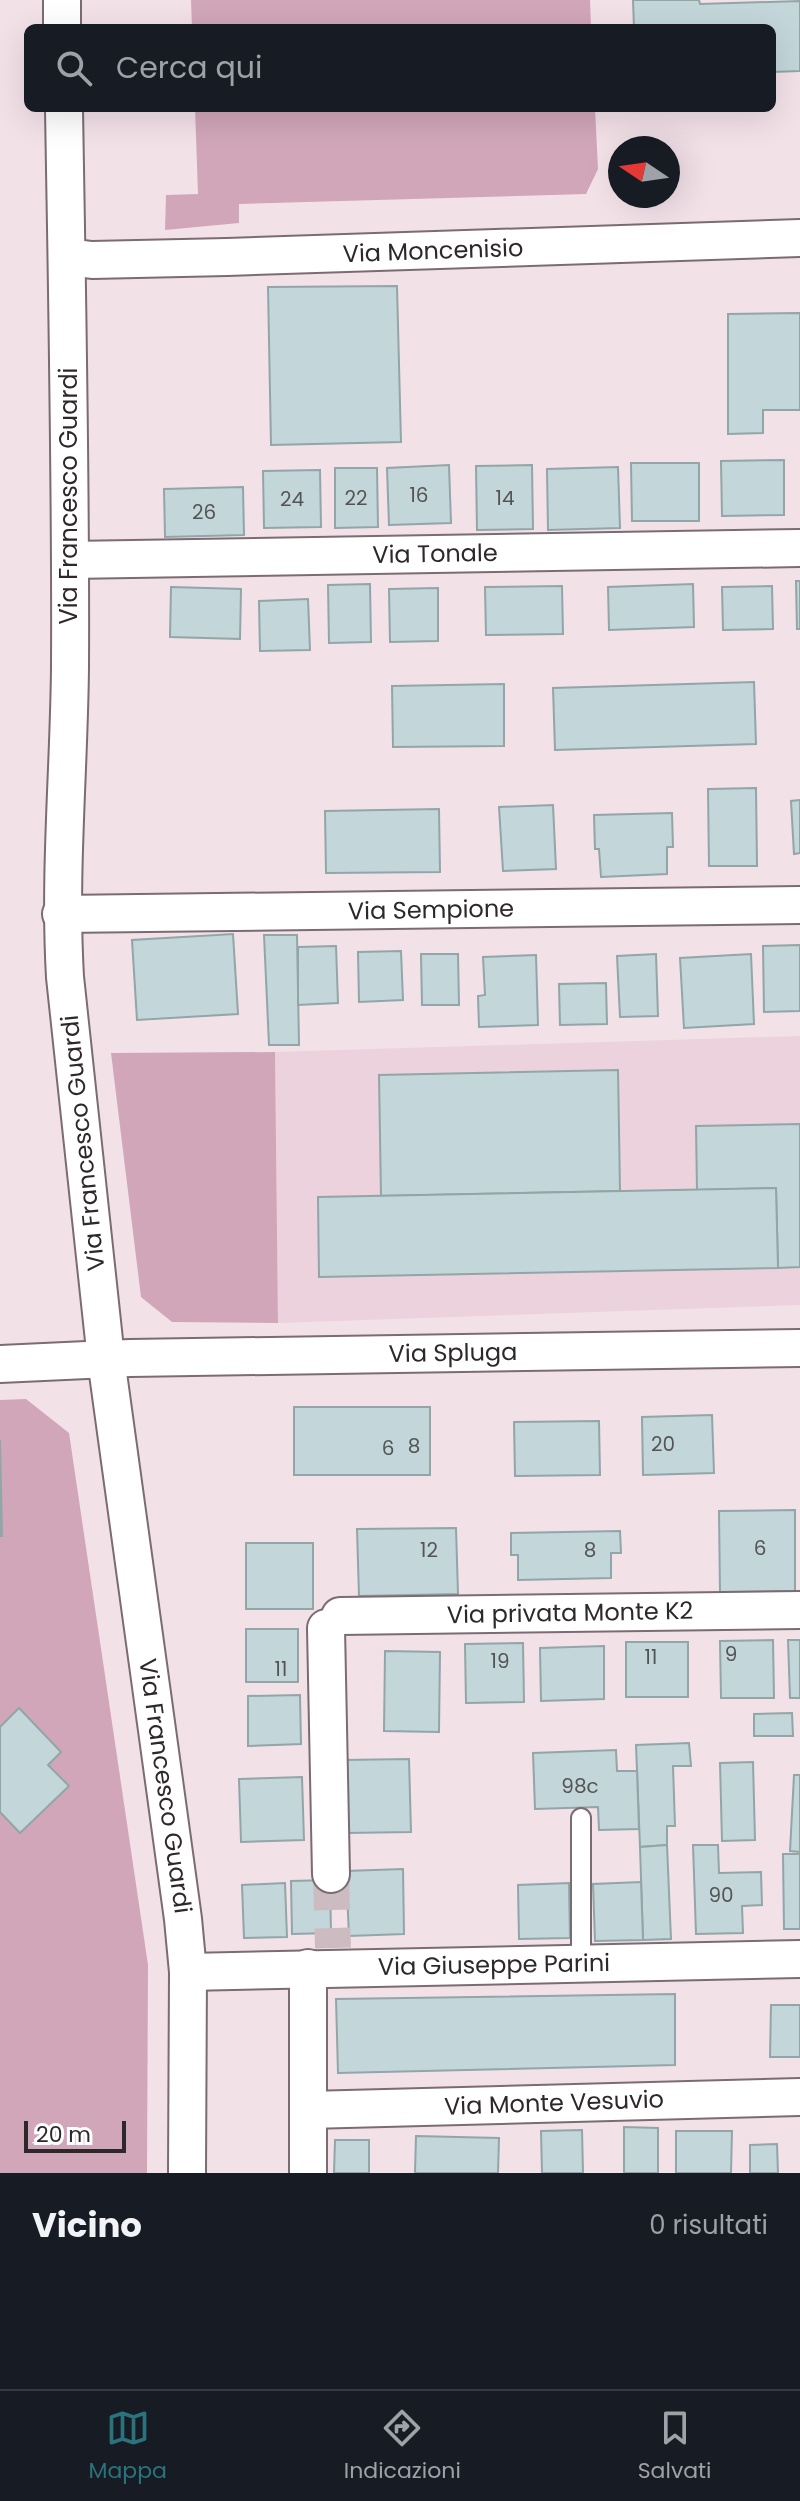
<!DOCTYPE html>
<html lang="it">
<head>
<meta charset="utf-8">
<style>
  :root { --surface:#171b24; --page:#20242c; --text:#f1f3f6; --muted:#9ea1a6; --line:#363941; --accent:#2a737c }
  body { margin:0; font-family:Poppins,sans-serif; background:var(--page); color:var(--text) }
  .compass { position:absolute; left:608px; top:136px; width:72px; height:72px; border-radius:50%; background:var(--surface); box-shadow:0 8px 32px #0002; rotate:283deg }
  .scale { position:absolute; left:24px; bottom:20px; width:102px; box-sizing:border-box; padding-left:8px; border:4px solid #2f282b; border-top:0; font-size:22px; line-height:28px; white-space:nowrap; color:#2f282b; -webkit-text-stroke:6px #fff; paint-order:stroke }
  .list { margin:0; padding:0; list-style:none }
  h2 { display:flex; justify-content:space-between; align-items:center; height:104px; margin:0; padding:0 32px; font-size:34px }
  h2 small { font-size:26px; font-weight:400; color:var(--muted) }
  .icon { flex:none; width:44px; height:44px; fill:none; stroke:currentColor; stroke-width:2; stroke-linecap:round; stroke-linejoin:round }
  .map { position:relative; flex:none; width:800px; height:2173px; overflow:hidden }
  .search { position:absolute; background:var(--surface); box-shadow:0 8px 32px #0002; left:24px; right:24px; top:24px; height:88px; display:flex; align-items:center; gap:20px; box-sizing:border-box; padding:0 28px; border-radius:12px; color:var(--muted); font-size:30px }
  .sheet { height:216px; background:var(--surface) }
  nav { display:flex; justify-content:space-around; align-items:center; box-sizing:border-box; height:112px; border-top:2px solid var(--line); background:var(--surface); font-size:22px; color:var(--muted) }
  nav a { display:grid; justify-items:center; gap:4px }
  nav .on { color:var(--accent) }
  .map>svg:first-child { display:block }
  .built { fill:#ebd2dc }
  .green { fill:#d1a6b9 }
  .building { fill:#c3d7da; stroke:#92a5a7; stroke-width:2 }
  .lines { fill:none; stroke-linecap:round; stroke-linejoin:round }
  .street-tunnel { stroke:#ccbcc2; stroke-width:36; stroke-dasharray:36 18; stroke-linecap:butt }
  .lane-casing { stroke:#7b6b72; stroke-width:22 }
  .street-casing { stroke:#7b6b72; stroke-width:40 }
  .lane { stroke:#fff; stroke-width:18 }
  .street { stroke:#fff; stroke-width:36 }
  .labels { text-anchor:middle; stroke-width:6; stroke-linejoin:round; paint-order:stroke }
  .number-label { font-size:20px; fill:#545457 }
  .street-label { font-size:24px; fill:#2f282b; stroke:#fff }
</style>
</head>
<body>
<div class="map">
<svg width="800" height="2173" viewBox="0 0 800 2173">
  <rect width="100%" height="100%" fill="#f3e1e8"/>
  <!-- built -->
  <polygon class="built" points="800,1036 800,1305 278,1323 275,1052"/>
  <!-- green -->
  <g class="green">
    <polygon points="191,0 590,0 591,28 192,28"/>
    <polygon points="195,108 595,108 598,169 586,194 239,204 239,223 165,230 166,195 198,194"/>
    <polygon points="275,1052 278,1323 172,1322 141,1297 111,1053"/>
    <polygon points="26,1399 69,1433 148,1965 147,2173 0,2173 0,1400"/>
  </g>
  <!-- building -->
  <g class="building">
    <polygon points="633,0 699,0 700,4 800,1 800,71 772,72 772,28 634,28"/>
    <polygon points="397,286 401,442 271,445 268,287"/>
    <polygon points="800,313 800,410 763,410 763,433 728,434 728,314"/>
    <polygon points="784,460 784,515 722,516 721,461"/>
    <polygon points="631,463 699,463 699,521 632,521"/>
    <polygon points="449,465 451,523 389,525 387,468"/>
    <polygon points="532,465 533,529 477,530 476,466"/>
    <polygon points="618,467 620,528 548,530 547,469"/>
    <polygon points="335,468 377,468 378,527 335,528"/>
    <polygon points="320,470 321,527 264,528 263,471"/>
    <polygon points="243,487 244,535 165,537 164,489"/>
    <polygon points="796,581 800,581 800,629 797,629"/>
    <polygon points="370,584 371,642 329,643 328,585"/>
    <polygon points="693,584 694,627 609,630 608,587"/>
    <polygon points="562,586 563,634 486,635 485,587"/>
    <polygon points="772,586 773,629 723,630 722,587"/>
    <polygon points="171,587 241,589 240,639 170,637"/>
    <polygon points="438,588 438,641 390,642 389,589"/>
    <polygon points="308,599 310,650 260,651 259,601"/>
    <polygon points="754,682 756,744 555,750 553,688"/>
    <polygon points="504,684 504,746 393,747 392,686"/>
    <polygon points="756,788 757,866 709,866 708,789"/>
    <polygon points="800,800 800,853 794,854 791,801"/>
    <polygon points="553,805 556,869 503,871 499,807"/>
    <polygon points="439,809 440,872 326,873 325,811"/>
    <polygon points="672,813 673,847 667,847 667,874 601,877 599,849 595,849 594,815"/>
    <polygon points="233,934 238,1014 137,1020 132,940"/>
    <polygon points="264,935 297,935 299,1045 269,1045"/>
    <polygon points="800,945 800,1011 764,1012 763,946"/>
    <polygon points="336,946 338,1003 298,1005 298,947"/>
    <polygon points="401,951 403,1000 359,1002 358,952"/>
    <polygon points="421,954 458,954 459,1005 422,1005"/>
    <polygon points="656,954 658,1016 620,1017 617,956"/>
    <polygon points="751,954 754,1024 684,1028 680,958"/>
    <polygon points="536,955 538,1025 479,1027 478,996 485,995 483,957"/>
    <polygon points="606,983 607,1024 560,1025 559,984"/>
    <polygon points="618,1070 620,1191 381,1196 379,1075"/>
    <polygon points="800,1124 800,1267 778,1268 776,1188 697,1190 696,1126"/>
    <polygon points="776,1188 778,1268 319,1277 318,1197"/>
    <rect x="294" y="1407" width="136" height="68"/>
    <polygon points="712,1415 714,1473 643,1475 642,1417"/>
    <polygon points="599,1421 600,1475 515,1476 514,1422"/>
    <polygon points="0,1440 2,1536 0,1536"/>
    <polygon points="795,1510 795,1591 720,1592 719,1511"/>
    <polygon points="456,1528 458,1594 359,1596 357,1529"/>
    <polygon points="620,1531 621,1553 611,1553 611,1578 518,1580 518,1555 511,1555 511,1533"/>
    <rect x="246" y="1543" width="67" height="66"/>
    <rect x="246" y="1629" width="52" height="53"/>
    <polygon points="773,1640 774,1698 721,1698 720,1641"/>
    <polygon points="788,1640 800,1640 800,1698 790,1698"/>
    <rect x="626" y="1642" width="62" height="55"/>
    <polygon points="523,1643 524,1702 466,1703 465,1644"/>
    <polygon points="604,1646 604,1699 541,1701 540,1648"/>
    <polygon points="385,1651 440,1652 439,1732 384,1731"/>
    <polygon points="300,1695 301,1744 248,1746 248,1696"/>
    <polygon points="19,1708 61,1752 48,1765 69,1786 20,1833 0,1812 0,1727"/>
    <polygon points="792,1713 793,1736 754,1736 754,1714"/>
    <polygon points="689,1743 691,1766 673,1766 675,1826 667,1826 667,1845 640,1847 636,1745"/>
    <polygon points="616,1750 617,1771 637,1771 639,1829 599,1830 598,1807 535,1809 533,1753"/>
    <polygon points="409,1759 411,1832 346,1833 344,1760"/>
    <polygon points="753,1762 755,1840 722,1841 720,1763"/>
    <polygon points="794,1775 800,1775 800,1852 790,1851"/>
    <polygon points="302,1777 304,1840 241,1842 239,1779"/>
    <polygon points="667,1845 671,1939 643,1940 640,1847"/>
    <polygon points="693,1845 718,1845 719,1873 761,1872 762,1905 742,1906 743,1933 696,1934"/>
    <polygon points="783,1854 800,1854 800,1929 784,1929"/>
    <polygon points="403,1869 404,1934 349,1936 346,1871"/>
    <polygon points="330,1880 331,1933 292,1934 291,1881"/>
    <polygon points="641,1882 643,1940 595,1941 593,1884"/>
    <polygon points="285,1883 287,1937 244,1938 242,1885"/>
    <polygon points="569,1883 570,1938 519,1939 518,1885"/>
    <polygon points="675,1994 675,2065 338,2073 336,1999"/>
    <polygon points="771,2005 800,2005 800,2057 770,2057"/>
    <polygon points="624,2127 658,2128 658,2173 624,2173"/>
    <polygon points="582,2130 583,2173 542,2173 541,2131"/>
    <polygon points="676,2131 732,2131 731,2173 676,2173"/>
    <polygon points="416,2136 499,2138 498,2173 415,2173"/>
    <polygon points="335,2140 369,2140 369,2173 334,2173"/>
    <polygon points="777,2144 778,2173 750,2173 750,2145"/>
  </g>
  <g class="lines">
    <!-- street-tunnel -->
    <polyline class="street-tunnel" points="331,1874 333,1948"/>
    <!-- lane casing -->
    <g class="lane-casing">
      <polyline id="lane" points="581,1818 581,1963"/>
    </g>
    <!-- street casing -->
    <g class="street-casing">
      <g id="street">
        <polyline points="62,0 62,28"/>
        <path d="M 64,108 C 67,294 71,481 70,667 C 69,770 59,873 65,977 L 106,1359 L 183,1919 L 188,1972 L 187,2173"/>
        <polyline points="67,257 92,260 227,257 800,238"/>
        <polyline points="70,560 800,548"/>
        <polyline points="61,914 800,905"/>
        <polyline points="0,1364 130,1358 800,1348"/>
        <polyline points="340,1616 800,1610"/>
        <polyline points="326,1628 331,1874"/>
        <polyline points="188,1972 800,1959"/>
        <polyline points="308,2110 800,2097"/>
        <polyline points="308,2173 308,1968"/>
      </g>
    </g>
    <!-- lane -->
    <use href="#lane" class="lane"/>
    <!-- street -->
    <use href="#street" class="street"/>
  </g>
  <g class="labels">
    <!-- number labels -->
    <g class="number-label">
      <text x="419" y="502">16</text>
      <text x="356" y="505">22</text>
      <text x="505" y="505">14</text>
      <text x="292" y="506">24</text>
      <text x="204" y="519">26</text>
      <text x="663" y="1451">20</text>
      <text x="414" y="1453">8</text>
      <text x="388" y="1455">6</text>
      <text x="760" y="1555">6</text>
      <text x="429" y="1557">12</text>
      <text x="590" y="1557">8</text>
      <text x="731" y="1661">9</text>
      <text x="651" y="1664">11</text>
      <text x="500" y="1668">19</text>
      <text x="281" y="1676">11</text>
      <text x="580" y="1793">98c</text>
      <text x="721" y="1902">90</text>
    </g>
    <!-- street labels -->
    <g class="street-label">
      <text transform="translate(433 251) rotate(-2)" y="8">Via Moncenisio</text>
      <text transform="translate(69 496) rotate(-90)" y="8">Via Francesco Guardi</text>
      <text transform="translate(435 554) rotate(-1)" y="8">Via Tonale</text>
      <text transform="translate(431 910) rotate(-1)" y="8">Via Sempione</text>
      <text transform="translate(83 1143) rotate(-96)" y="8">Via Francesco Guardi</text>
      <text transform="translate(453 1353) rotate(-1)" y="8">Via Spluga</text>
      <text transform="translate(570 1613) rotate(-1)" y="8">Via privata Monte K2</text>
      <text transform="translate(165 1786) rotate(82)" y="8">Via Francesco Guardi</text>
      <text transform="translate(494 1965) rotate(-1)" y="8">Via Giuseppe Parini</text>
      <text transform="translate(554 2103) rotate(-2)" y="8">Via Monte Vesuvio</text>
    </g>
  </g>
</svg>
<svg class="compass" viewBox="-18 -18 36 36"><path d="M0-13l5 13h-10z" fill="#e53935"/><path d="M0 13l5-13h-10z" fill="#9ea1a6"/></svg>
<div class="scale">20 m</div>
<div class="search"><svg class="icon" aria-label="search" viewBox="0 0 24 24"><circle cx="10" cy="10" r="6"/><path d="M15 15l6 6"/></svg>Cerca qui</div>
</div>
<section class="sheet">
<h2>Vicino<small>0 risultati</small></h2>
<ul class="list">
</ul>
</section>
<nav>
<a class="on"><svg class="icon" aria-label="map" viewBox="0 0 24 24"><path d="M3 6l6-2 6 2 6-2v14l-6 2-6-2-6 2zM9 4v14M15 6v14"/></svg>Mappa</a>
<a><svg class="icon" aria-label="directions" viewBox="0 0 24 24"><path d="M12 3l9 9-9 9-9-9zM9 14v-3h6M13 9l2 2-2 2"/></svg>Indicazioni</a>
<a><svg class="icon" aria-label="saved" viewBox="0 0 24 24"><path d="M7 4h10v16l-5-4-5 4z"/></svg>Salvati</a>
</nav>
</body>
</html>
